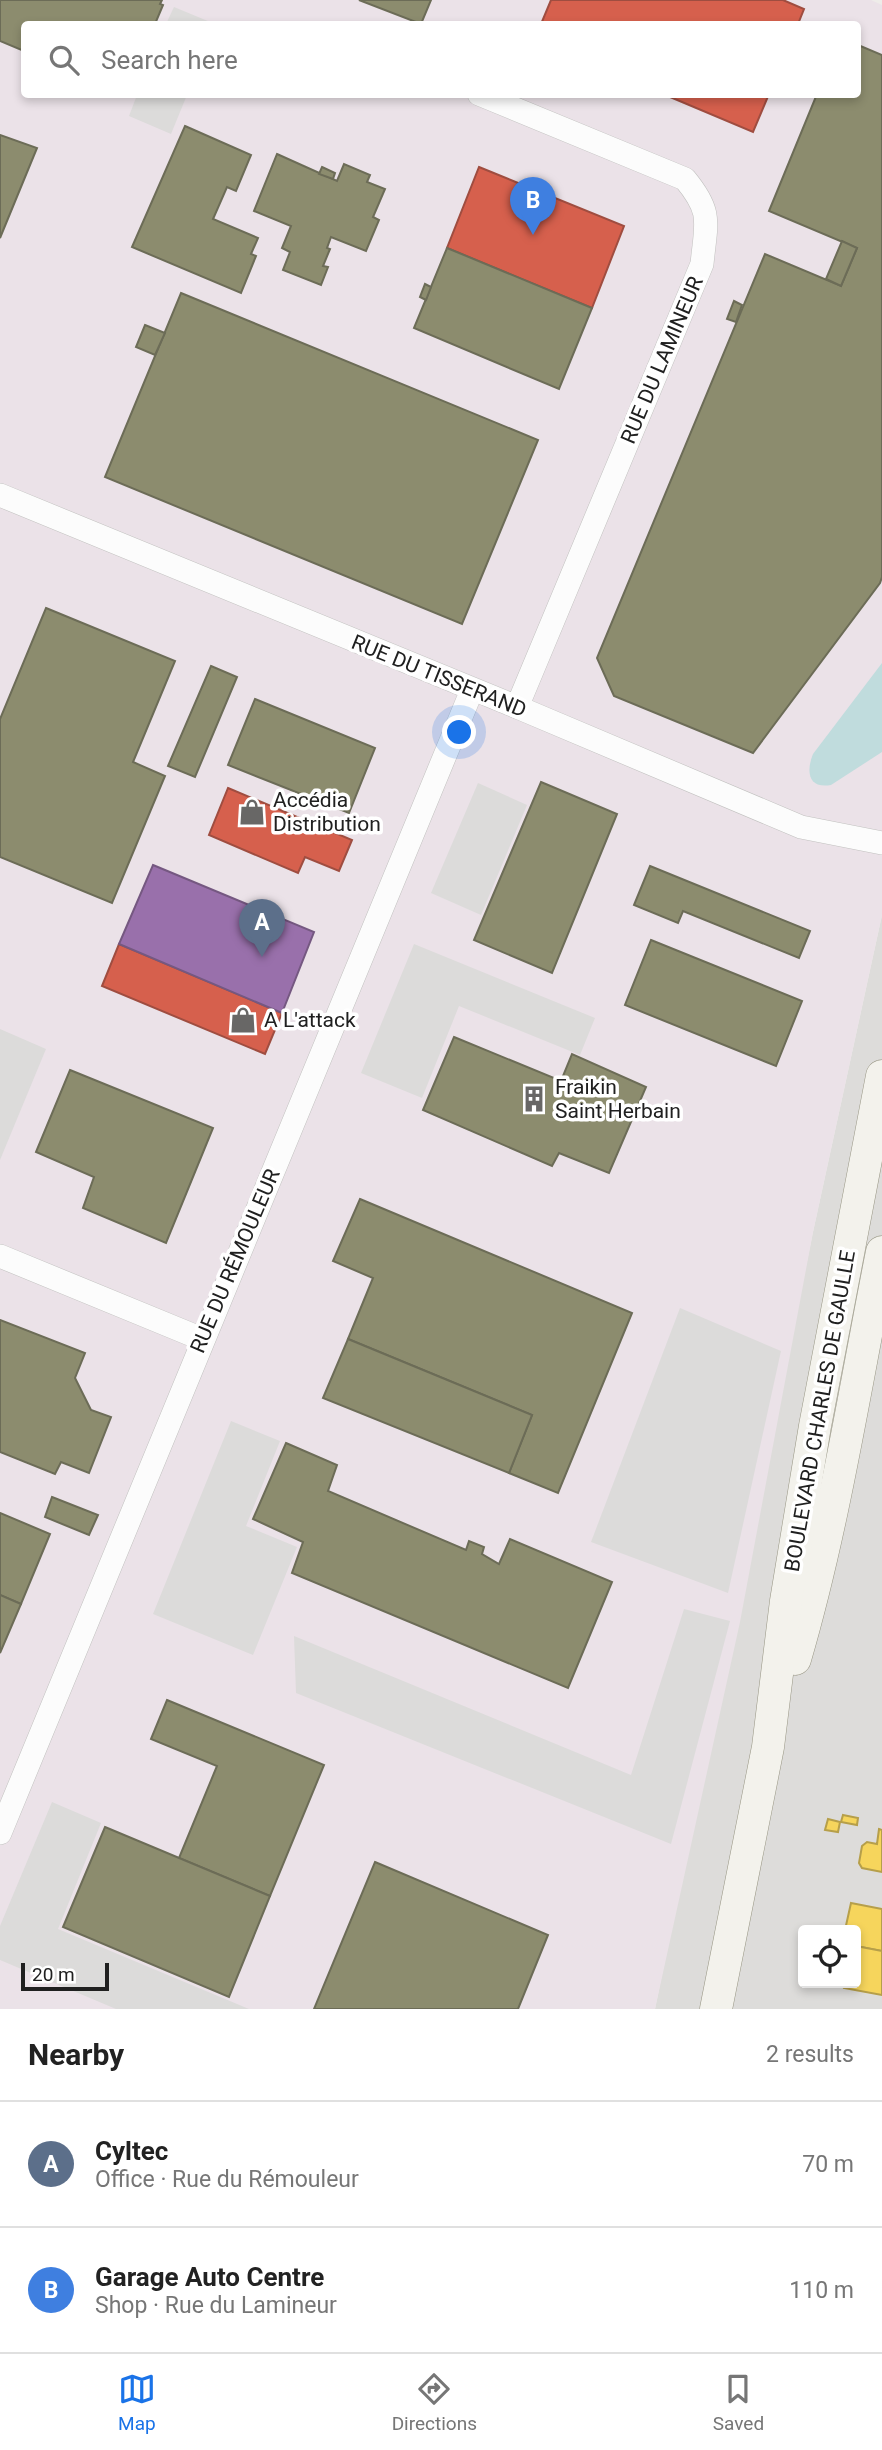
<!DOCTYPE html>
<html lang="en">
<head>
<meta charset="utf-8">
<style>
  :root { --surface:#fff; --page:#f6f6f6; --text:#222; --muted:#767676; --line:#e0e0e0; --accent:#1a73e8 }
  body { margin:0; font-family:Roboto,sans-serif; background:var(--page); color:var(--text) }
  .controls { position:absolute; right:21px; bottom:21px; display:grid; overflow:hidden; border-radius:7px; box-shadow:0 4px 10px #0003 }
  .controls button { width:63px; height:63px; display:grid; place-items:center; padding:0; border:0; border-bottom:2px solid var(--line); background:var(--surface); color:var(--text); font:35px sans-serif }
  .scale { position:absolute; left:21px; bottom:18px; width:88px; box-sizing:border-box; padding-left:7px; border:4px solid #202020; border-top:0; font-size:19px; line-height:24px; white-space:nowrap; color:#202020; -webkit-text-stroke:5px #fff; paint-order:stroke }
  .you { position:absolute; left:460px; top:733px; width:24px; height:24px; margin:-18px; border:5px solid #fff; border-radius:50%; background:#1a73e8; box-shadow:0 0 0 10px #1a73e833 }
  .badge { display:grid; place-items:center; width:46px; height:46px; border-radius:50%; background:var(--accent); color:#fff; font-size:23px; font-weight:700 }
  .pin { position:absolute; translate:-50% -58px; filter:drop-shadow(0 2px 4px #0008) }
  .pin::after { content:''; position:absolute; top:37px; width:24px; height:21px; background:inherit; clip-path:polygon(0 0,100% 0,50% 100%) }
  .list { margin:0; padding:0; list-style:none }
  h2 { display:flex; justify-content:space-between; align-items:center; height:91px; margin:0; padding:0 28px; font-size:30px }
  h2 small { font-size:23px; font-weight:400; color:var(--muted) }
  .list li { display:grid; grid-template-columns:46px 1fr auto; gap:21px; align-items:center; box-sizing:border-box; height:126px; padding:0 28px; border-top:2px solid var(--line) }
  .list b { display:block; font-size:26px; white-space:nowrap }
  .list p { margin:0; font-size:23px; white-space:nowrap; color:var(--muted) }
  .list em { font-size:23px; font-style:normal; color:var(--muted) }
  .icon { flex:none; width:38px; height:38px; fill:none; stroke:currentColor; stroke-width:2; stroke-linecap:round; stroke-linejoin:round }
  .map { position:relative; flex:none; width:882px; height:2009px; overflow:hidden }
  .search { position:absolute; background:var(--surface); box-shadow:0 4px 10px #0003; left:21px; right:21px; top:21px; height:77px; display:flex; align-items:center; gap:18px; box-sizing:border-box; padding:0 24px; border-radius:7px; color:var(--muted); font-size:26px }
  .sheet { height:343px; background:var(--surface) }
  nav { display:flex; justify-content:space-around; align-items:center; box-sizing:border-box; height:98px; border-top:2px solid var(--line); background:var(--surface); font-size:19px; color:var(--muted) }
  nav a { display:grid; justify-items:center; gap:4px }
  nav .on { color:var(--accent) }
  .map>svg:first-child { display:block }
  .residential { fill:#dddcda; fill-rule:evenodd }
  .industrial { fill:#ebe2e8; fill-rule:evenodd }
  .parking { fill:#dcdbda }
  .water { fill:#c0dcdd }
  .homes { fill:#f6d55c; stroke:#b69f4a; stroke-width:2 }
  .shops { fill:#d6604d; stroke:#9f4d40; stroke-width:2 }
  .offices { fill:#9970ab; stroke:#755881; stroke-width:2 }
  .industry { fill:#8c8c6e; stroke:#6c6c57; stroke-width:2 }
  .lines { fill:none; stroke-linecap:round; stroke-linejoin:round }
  .street-casing { stroke:#c1c1bf; stroke-width:24 }
  .secondary-casing { stroke:#979583; stroke-width:33 }
  .street { stroke:#fcfcfc; stroke-width:23 }
  .secondary { stroke:#f3f2ec; stroke-width:32 }
  .labels { text-anchor:middle; stroke-width:7; stroke-linejoin:round; paint-order:stroke }
  .street-label { font-size:21px; fill:#202020; stroke:#fff }
  .poi-label { font-size:21px; fill:#202020; stroke:#fff; text-anchor:start }
</style>
</head>
<body>
<div class="map">
<svg width="882" height="2009" viewBox="0 0 882 2009">
  <rect width="100%" height="100%" fill="#eeece9"/>
  <!-- residential -->
  <path class="residential" d="M 882,915 L 882,2009 L 655,2009 L 813,1232 ZM 803,1930 L 856,1930 L 856,1983 L 803,1983 Z"/>
  <!-- industrial -->
  <path class="industrial" d="M 0,0 L 871,0 L 882,5 L 882,915 L 813,1232 L 740,1622 L 655,2009 L 0,2009 ZM 24,24 L 858,24 L 858,94 L 24,94 Z"/>
  <!-- parking -->
  <g class="parking">
    <polygon points="174,7 215,24 166,24"/>
    <polygon points="137,95 187,95 171,134 129,116"/>
    <polygon points="478,783 527,805 481,915 431,893"/>
    <polygon points="414,944 595,1018 580,1055 459,1006 422,1098 361,1073"/>
    <polygon points="0,1029 46,1049 0,1160"/>
    <polygon points="680,1308 781,1351 728,1593 591,1542"/>
    <polygon points="231,1421 280,1441 246,1526 297,1547 253,1655 153,1614"/>
    <polygon points="684,1609 730,1621 671,1844 296,1693 294,1636 631,1775"/>
    <polygon points="52,1802 101,1823 58,1929 249,2009 116,2009 0,1960 0,1926"/>
  </g>
  <!-- water -->
  <path class="water" d="M 882,663 L 882,752 L 831,785 C 808,789 806,771 813,754 Z"/>
  <!-- homes -->
  <g class="homes">
    <polygon points="843,1815 858,1818 857,1825 841,1822"/>
    <polygon points="828,1819 840,1822 838,1832 825,1830"/>
    <polygon points="879,1829 882,1830 882,1872 862,1868 859,1863 862,1846 867,1842 877,1844"/>
    <polygon points="851,1903 882,1909 882,1951 856,1946 856,1930 845,1930"/>
    <polygon points="856,1946 882,1951 882,1995 844,1988 845,1983 856,1983"/>
  </g>
  <!-- shops -->
  <g class="shops">
    <polygon points="551,0 783,0 804,9 798,24 541,24"/>
    <polygon points="663,94 769,94 753,132"/>
    <polygon points="479,167 624,226 592,308 447,248"/>
    <polygon points="228,788 352,840 339,871 305,857 298,873 209,835"/>
    <polygon points="119,944 282,1013 265,1054 102,986"/>
  </g>
  <!-- offices -->
  <polygon class="offices" points="153,865 314,932 282,1013 119,944"/>
  <!-- industry -->
  <g class="industry">
    <polygon points="0,0 162,0 160,4 163,5 155,24 24,24 24,51 0,41"/>
    <polygon points="359,0 431,0 421,24"/>
    <polygon points="858,45 882,55 882,577 880,583 753,753 614,696 597,658 765,254 841,286 857,248 769,211 817,94 858,94"/>
    <polygon points="185,126 251,155 236,191 227,187 213,219 258,238 251,254 256,256 241,293 132,247"/>
    <polygon points="0,135 37,148 0,238"/>
    <polygon points="277,154 337,181 344,164 370,175 367,182 385,189 373,217 379,220 366,251 331,237 327,248 330,249 323,266 328,267 321,285 283,270 290,252 282,248 291,226 254,211"/>
    <polygon points="322,167 335,173 333,179 319,174"/>
    <polygon points="842,241 857,248 841,286 826,279"/>
    <polygon points="447,248 592,308 559,389 414,328"/>
    <polygon points="425,284 431,287 426,300 420,297"/>
    <polygon points="181,293 538,440 462,624 105,477"/>
    <polygon points="734,301 742,305 736,322 727,319"/>
    <polygon points="145,325 165,333 155,355 136,347"/>
    <polygon points="46,608 175,661 133,762 165,776 112,903 0,857 0,719"/>
    <polygon points="211,666 237,677 195,777 168,766"/>
    <polygon points="255,699 375,748 349,813 228,765"/>
    <polygon points="541,782 617,814 552,973 474,940"/>
    <polygon points="650,866 810,931 799,958 683,911 678,923 634,905"/>
    <polygon points="651,940 802,1001 776,1066 625,1005"/>
    <polygon points="454,1037 561,1081 572,1054 646,1087 609,1173 559,1153 552,1166 423,1110"/>
    <polygon points="70,1070 213,1128 166,1243 83,1208 94,1177 36,1152"/>
    <polygon points="360,1199 632,1313 558,1493 509,1473 532,1415 348,1339 373,1278 333,1261"/>
    <polygon points="0,1320 85,1353 75,1378 91,1410 111,1417 89,1473 61,1462 55,1474 0,1452"/>
    <polygon points="348,1339 532,1415 509,1473 323,1398"/>
    <polygon points="286,1443 337,1465 328,1491 466,1550 469,1541 484,1547 482,1554 499,1564 510,1539 612,1582 568,1688 292,1573 303,1542 253,1519"/>
    <polygon points="52,1497 98,1515 89,1535 45,1517"/>
    <polygon points="0,1513 50,1534 21,1604 0,1595"/>
    <polygon points="0,1595 21,1604 0,1653"/>
    <polygon points="167,1700 324,1765 270,1896 179,1858 217,1766 151,1739"/>
    <polygon points="105,1827 270,1896 229,1997 63,1927"/>
    <polygon points="375,1862 548,1935 518,2009 314,2009"/>
  </g>
  <g class="lines">
    <!-- street casing -->
    <g class="street-casing">
      <g id="street">
        <path d="M 479,94 L 685,179 C 713,213 706,222 702,264 L 517,707"/>
        <polyline points="0,495 517,707 801,827 882,843"/>
        <polyline points="0,1256 202,1339"/>
        <polyline points="0,1833 472,690"/>
      </g>
    </g>
    <!-- secondary casing -->
    <g class="secondary-casing">
      <g id="secondary">
        <path d="M 795,1659 C 834,1526 855,1387 882,1252"/>
        <polyline points="716,2009 768,1747 786,1601 815,1426 882,1076"/>
      </g>
    </g>
    <!-- street -->
    <use href="#street" class="street"/>
    <!-- secondary -->
    <use href="#secondary" class="secondary"/>
  </g>
  <!-- icons -->
  <defs>
    <g id="shop-bare" transform="scale(2.1)"><path d="M-5-2.5h2.3a2.7 3.5 0 0 1 5.4 0H5L5.5 6h-11ZM-1.5-2.5h3a1.5 2.3 0 0 0-3 0Z" fill="#686766" stroke="#fff" stroke-width="2.5" paint-order="stroke"/></g>
    <g id="building-bare" transform="scale(2.1)"><path d="M-4-6H4V6H1V3H-1V6H-4ZM-2.5-4.3h1.7v1.8h-1.7ZM.8-4.3h1.7v1.8H.8ZM-2.5-1h1.7V.8h-1.7ZM.8-1h1.7V.8H.8Z" fill="#686766" stroke="#fff" stroke-width="2.5" paint-order="stroke"/></g>
  </defs>
  <g fill-rule="evenodd">
    <use href="#shop-bare" x="252" y="812"/>
    <use href="#shop-bare" x="243" y="1020"/>
    <use href="#building-bare" x="534" y="1099"/>
  </g>
  <g class="labels">
    <!-- street labels -->
    <g class="street-label">
      <text transform="translate(662 360) rotate(-67)" y="7">RUE DU LAMINEUR</text>
      <text transform="translate(439 676) rotate(22)" y="7">RUE DU TISSERAND</text>
      <text transform="translate(235 1261) rotate(-67)" y="7">RUE DU RÉMOULEUR</text>
      <text transform="translate(820 1411) rotate(-80)" y="7">BOULEVARD CHARLES DE GAULLE</text>
    </g>
    <!-- poi labels -->
    <g class="poi-label">
      <text x="273" y="807">Accédia<tspan x="273" dy="24">Distribution</tspan></text>
      <text x="264" y="1027">A L'attack</text>
      <text x="555" y="1094">Fraikin<tspan x="555" dy="24">Saint Herbain</tspan></text>
    </g>
  </g>
</svg>
<div class="controls">
<button><svg class="icon" aria-label="locate" viewBox="0 0 24 24"><circle cx="12" cy="12" r="6"/><path d="M12 2v4M12 18v4M2 12h4M18 12h4"/></svg></button>
</div>
<div class="scale">20 m</div>
<div class="you"></div>
<div class="pin badge" style="left:262px;top:957px;background:#5c6f8a">A</div>
<div class="pin badge" style="left:533px;top:235px;background:#3f7fe0">B</div>
<div class="search"><svg class="icon" aria-label="search" viewBox="0 0 24 24"><circle cx="10" cy="10" r="6"/><path d="M15 15l6 6"/></svg>Search here</div>
</div>
<section class="sheet">
<h2>Nearby<small>2 results</small></h2>
<ul class="list">
<li><span class="badge" style="background:#5c6f8a">A</span><div><b>Cyltec</b><p>Office · Rue du Rémouleur</p></div><em>70 m</em></li>
<li><span class="badge" style="background:#3f7fe0">B</span><div><b>Garage Auto Centre</b><p>Shop · Rue du Lamineur</p></div><em>110 m</em></li>
</ul>
</section>
<nav>
<a class="on"><svg class="icon" aria-label="map" viewBox="0 0 24 24"><path d="M3 6l6-2 6 2 6-2v14l-6 2-6-2-6 2zM9 4v14M15 6v14"/></svg>Map</a>
<a><svg class="icon" aria-label="directions" viewBox="0 0 24 24"><path d="M12 3l9 9-9 9-9-9zM9 14v-3h6M13 9l2 2-2 2"/></svg>Directions</a>
<a><svg class="icon" aria-label="saved" viewBox="0 0 24 24"><path d="M7 4h10v16l-5-4-5 4z"/></svg>Saved</a>
</nav>
</body>
</html>
